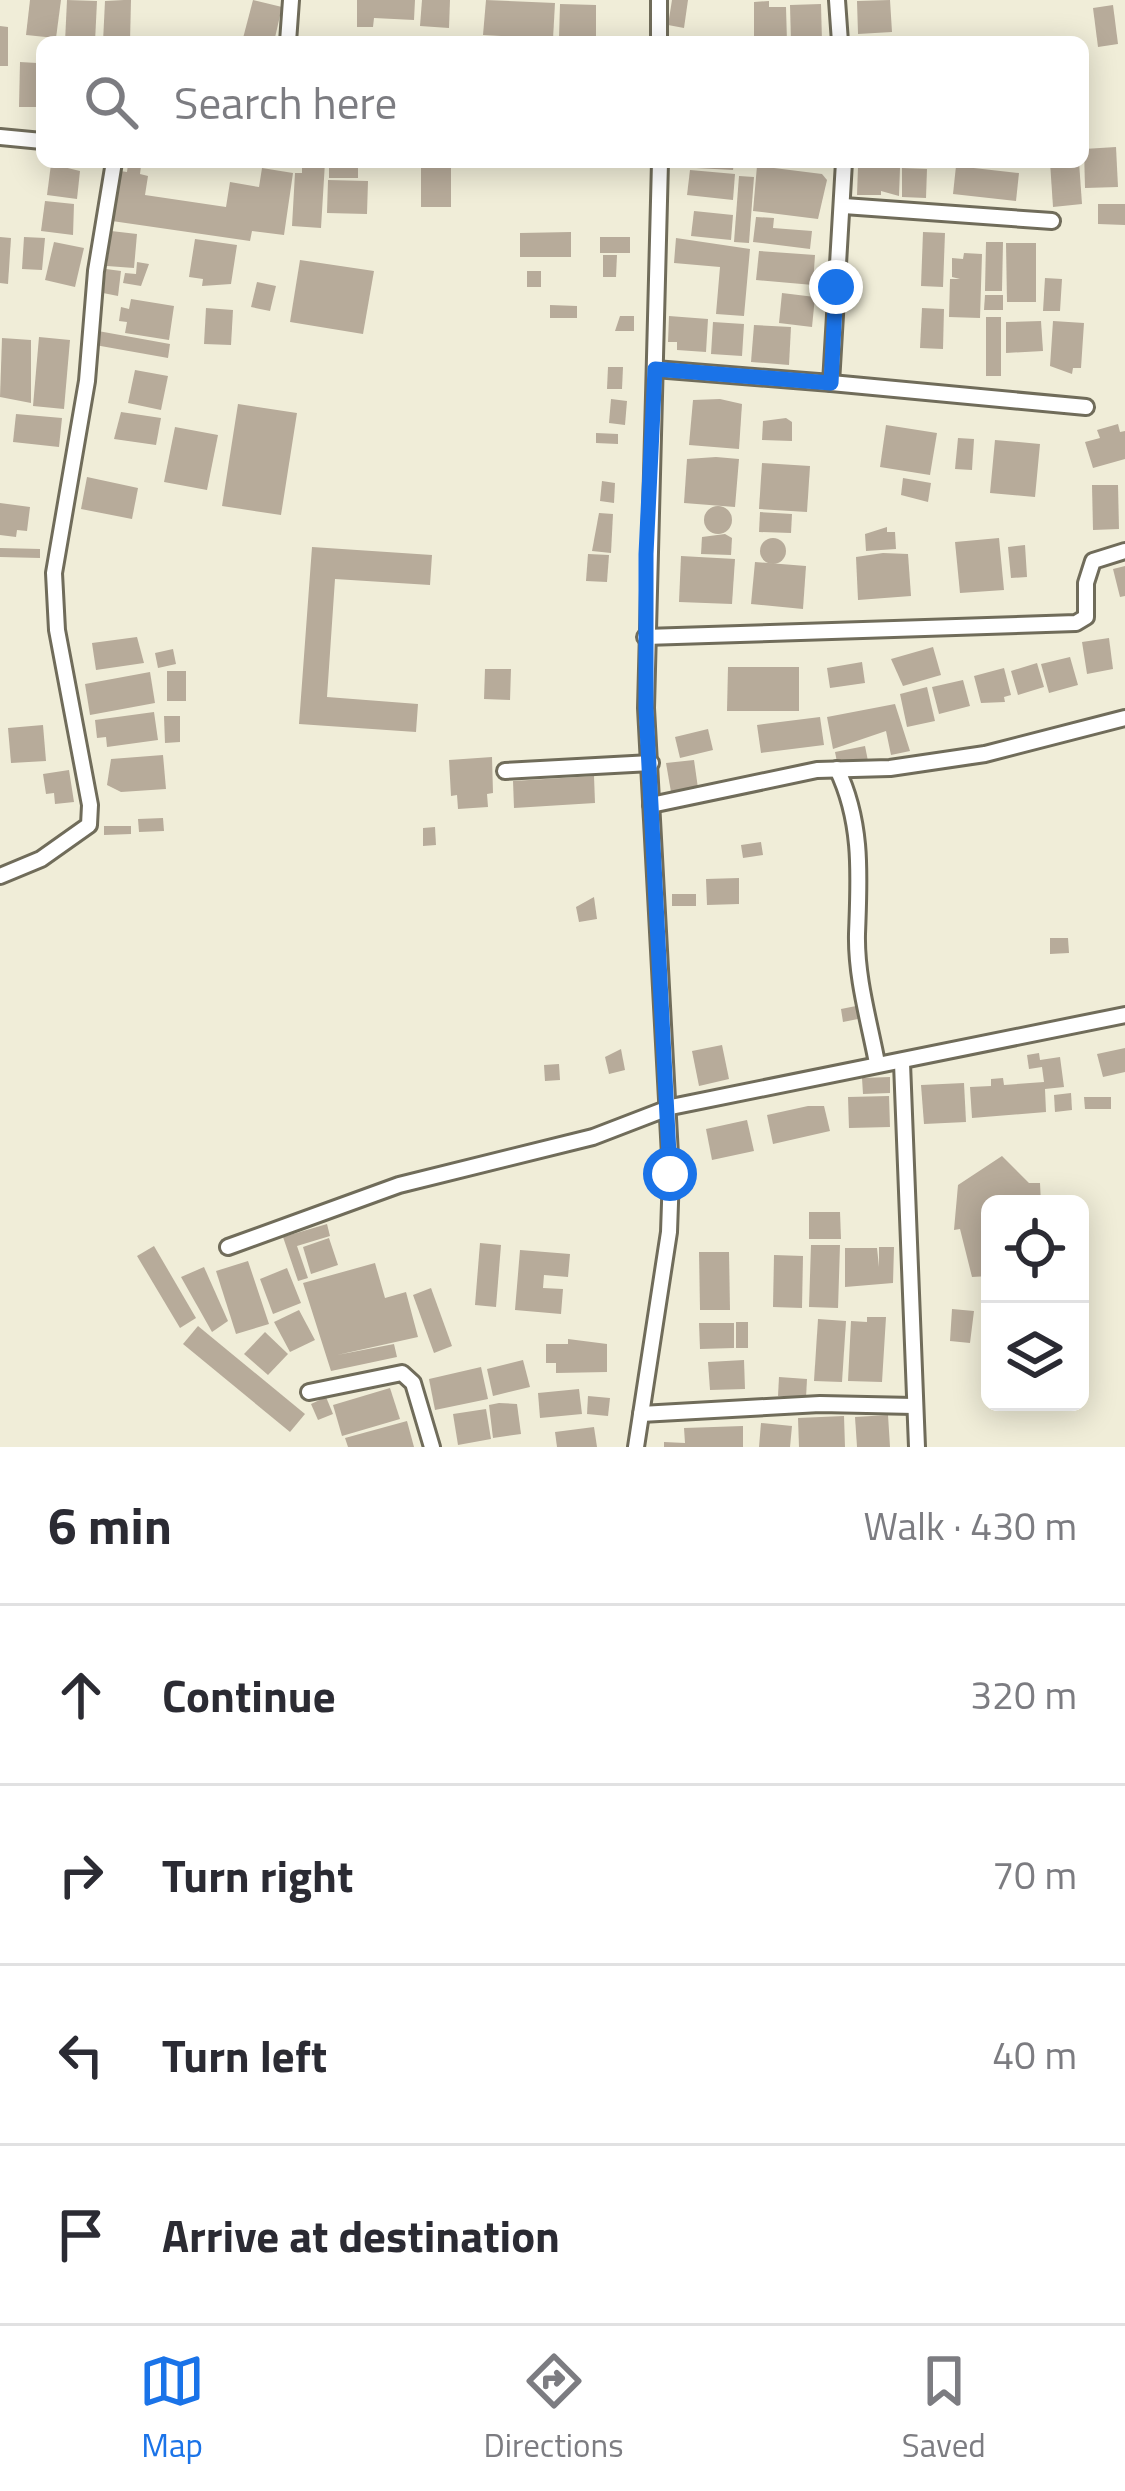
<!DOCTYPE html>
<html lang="en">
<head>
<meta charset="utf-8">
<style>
  :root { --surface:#fff; --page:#f2f2f3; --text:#2b2b33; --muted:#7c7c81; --line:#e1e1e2; --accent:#1a73e8 }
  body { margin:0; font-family:"Titillium Web",sans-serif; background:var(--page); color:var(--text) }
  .controls { position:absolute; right:36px; bottom:36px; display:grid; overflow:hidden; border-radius:18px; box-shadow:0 6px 30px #0003 }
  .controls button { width:108px; height:108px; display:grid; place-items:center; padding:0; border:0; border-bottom:3px solid var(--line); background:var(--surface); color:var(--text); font:60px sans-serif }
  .stop { position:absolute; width:36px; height:36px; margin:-27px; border:9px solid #1a73e8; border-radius:50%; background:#fff }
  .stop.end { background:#1a73e8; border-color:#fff; box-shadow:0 3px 12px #0008 }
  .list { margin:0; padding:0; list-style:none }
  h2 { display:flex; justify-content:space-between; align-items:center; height:156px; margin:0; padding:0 48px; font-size:51px }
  h2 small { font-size:39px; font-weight:400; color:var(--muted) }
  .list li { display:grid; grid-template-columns:78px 1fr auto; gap:36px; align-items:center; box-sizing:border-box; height:180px; padding:0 48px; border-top:3px solid var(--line) }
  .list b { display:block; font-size:45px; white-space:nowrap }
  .list em { font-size:39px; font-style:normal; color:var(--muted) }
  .icon { flex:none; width:66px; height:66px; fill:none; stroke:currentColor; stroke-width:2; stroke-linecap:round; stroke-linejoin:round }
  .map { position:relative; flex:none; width:1125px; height:1447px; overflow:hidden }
  .search { position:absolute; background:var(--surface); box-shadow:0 6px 30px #0003; left:36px; right:36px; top:36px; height:132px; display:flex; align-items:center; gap:30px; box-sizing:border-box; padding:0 42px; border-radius:18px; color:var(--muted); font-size:45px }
  .sheet { height:876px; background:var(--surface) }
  nav { display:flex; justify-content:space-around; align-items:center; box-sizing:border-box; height:168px; border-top:3px solid var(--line); background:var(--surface); font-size:33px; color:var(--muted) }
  nav a { display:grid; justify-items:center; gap:6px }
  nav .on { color:var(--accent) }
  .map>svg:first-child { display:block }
  .building { fill:#b7ab9a }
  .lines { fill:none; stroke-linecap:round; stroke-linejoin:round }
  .street-casing { stroke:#706c5a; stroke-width:20 }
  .street { stroke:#fff; stroke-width:14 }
  .route { stroke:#1a73e8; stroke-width:15 }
</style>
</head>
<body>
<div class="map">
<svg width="1125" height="1447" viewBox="0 0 1125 1447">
  <rect width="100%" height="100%" fill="#f0edd8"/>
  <!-- building -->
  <g class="building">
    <polygon points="30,0 61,0 56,38 26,35"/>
    <polygon points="67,0 97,1 95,42 65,42"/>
    <polygon points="124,0 131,0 130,42 103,42 105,1"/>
    <polygon points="253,0 282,7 274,42 242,42"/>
    <polygon points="357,0 415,0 414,20 374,18 373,27 357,27"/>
    <polygon points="422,0 450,0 449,28 420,26"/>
    <polygon points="486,0 555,3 553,39 483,35"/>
    <polygon points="672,0 688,0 684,28 668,25"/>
    <polygon points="890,0 892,32 858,34 857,1"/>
    <polygon points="769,1 769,7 786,7 787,42 754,42 754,2"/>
    <polygon points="560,4 596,5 596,38 559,38"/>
    <polygon points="821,4 822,42 791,42 790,5"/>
    <polygon points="1113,5 1118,44 1098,47 1093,8"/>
    <polygon points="0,26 8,27 8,66 0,66"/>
    <polygon points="20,62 37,63 42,107 19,107"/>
    <polygon points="1116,147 1118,187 1085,188 1084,149"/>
    <polygon points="302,162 325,162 321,228 292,226 295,173 302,173"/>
    <rect x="329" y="162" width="29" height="16"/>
    <rect x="421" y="162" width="30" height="45"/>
    <polygon points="696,162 734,162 733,170 696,168"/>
    <polygon points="1050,162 1079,162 1082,204 1053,207"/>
    <polygon points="51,164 80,171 77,199 47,195"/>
    <polygon points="128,164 141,166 140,174 148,176 145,195 226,207 230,182 259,187 262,168 293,173 284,235 252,231 250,241 112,221 120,171 127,172"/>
    <polygon points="757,166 822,174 827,180 818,219 753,211"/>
    <polygon points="956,166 1019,173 1016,201 953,194"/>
    <polygon points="858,167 900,168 899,196 881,191 881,195 857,195"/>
    <polygon points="902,168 927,169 926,198 902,197"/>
    <polygon points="690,170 735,174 733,200 687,195"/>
    <polygon points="739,176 754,177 749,243 734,242"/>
    <polygon points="328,180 368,181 367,214 327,213"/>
    <polygon points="45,201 74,204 73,235 41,231"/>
    <polygon points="1098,204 1125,204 1125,225 1098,224"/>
    <polygon points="694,211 733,215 731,240 691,236"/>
    <polygon points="756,217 774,218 773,228 812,231 810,249 753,242"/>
    <polygon points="111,231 137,234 134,268 107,266"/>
    <polygon points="571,232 571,257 520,257 520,233"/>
    <polygon points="923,232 945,233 943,287 921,286"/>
    <polygon points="0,237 11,238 8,284 0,283"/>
    <polygon points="24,237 45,238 42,270 22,269"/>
    <rect x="600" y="237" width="30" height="16"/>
    <polygon points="676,238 750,249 744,316 716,314 720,267 674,263"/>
    <polygon points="195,239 237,245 231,284 202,286 203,279 189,277"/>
    <polygon points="54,242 84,248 75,287 45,280"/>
    <polygon points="986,242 1003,242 1002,291 985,291"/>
    <polygon points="1006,243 1036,243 1036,302 1007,302"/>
    <polygon points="759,251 815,255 813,285 756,280"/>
    <polygon points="964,253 982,254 980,318 949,317 950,279 960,279 952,277 952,258 963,259"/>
    <polygon points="603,255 617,255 616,277 603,277"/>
    <polygon points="300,260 374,271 363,334 290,322"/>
    <polygon points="137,262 149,264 141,286 123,283 125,273 136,274"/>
    <polygon points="106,269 121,271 118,296 103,293"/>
    <rect x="527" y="271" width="14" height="16"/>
    <polygon points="1045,278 1062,279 1060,311 1043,311"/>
    <polygon points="257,282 276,286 270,311 251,307"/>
    <polygon points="782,293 815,297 812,327 779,323"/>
    <polygon points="985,295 1003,295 1003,310 984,310"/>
    <polygon points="131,299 174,306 169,340 125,333 127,322 119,321 121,307 129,309"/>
    <polygon points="550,305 577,306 577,318 550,318"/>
    <polygon points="206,308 233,310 231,345 204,344"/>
    <polygon points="922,308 944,309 943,349 920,348"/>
    <polygon points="620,316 634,316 634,331 615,331"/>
    <polygon points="669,316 708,319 706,352 677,350 677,342 668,342"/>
    <rect x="986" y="317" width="15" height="59"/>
    <polygon points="1041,321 1043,351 1006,353 1006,322"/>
    <polygon points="1053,321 1084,323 1081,368 1073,368 1072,374 1050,366"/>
    <polygon points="713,322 744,324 742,356 711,354"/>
    <polygon points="754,325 791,327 789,365 751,362"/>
    <polygon points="98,331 170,344 168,358 95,345"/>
    <polygon points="39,337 70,340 64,409 33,406"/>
    <polygon points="2,338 31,340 31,403 0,397"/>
    <polygon points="608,367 623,367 622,389 607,389"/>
    <polygon points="135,370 168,376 161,410 128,403"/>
    <polygon points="611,399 627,401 625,425 609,423"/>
    <polygon points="720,399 742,404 739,449 689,445 693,400"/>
    <polygon points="238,404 297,413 281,515 222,506"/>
    <polygon points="121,412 161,418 156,445 114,439"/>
    <polygon points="16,414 62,418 59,447 13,442"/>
    <polygon points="786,418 792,422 792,441 762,440 763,421"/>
    <polygon points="1118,424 1120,432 1125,431 1125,459 1093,468 1085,442 1100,438 1097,430"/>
    <polygon points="886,425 937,433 930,475 880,467"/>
    <polygon points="175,427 218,435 207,490 164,482"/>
    <polygon points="596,433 618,434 618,444 596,443"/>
    <polygon points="958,438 974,439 972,470 955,469"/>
    <polygon points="995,440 1040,444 1035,497 990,493"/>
    <polygon points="716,457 739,459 735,507 684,503 687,459"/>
    <polygon points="762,463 810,466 807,512 759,509"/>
    <polygon points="87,477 138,488 132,519 81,509"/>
    <polygon points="903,478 931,483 928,502 901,495"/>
    <polygon points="602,481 615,483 614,503 600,501"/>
    <polygon points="1092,485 1118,485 1119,529 1093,530"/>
    <polygon points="0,503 30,507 27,531 17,530 16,537 0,535"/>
    <circle cx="718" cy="520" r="14"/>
    <polygon points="760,512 792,514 791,533 759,532"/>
    <polygon points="599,513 613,514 611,553 592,551"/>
    <polygon points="887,527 887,532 895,532 896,549 866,551 865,534"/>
    <polygon points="725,534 732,538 731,555 701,554 702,537"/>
    <circle cx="773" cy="551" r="13"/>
    <polygon points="999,538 1004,590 960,593 955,542"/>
    <polygon points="1025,545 1027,577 1011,578 1008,547"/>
    <polygon points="312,547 432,555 430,585 335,579 327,697 418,704 416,732 299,724"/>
    <polygon points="0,548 40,549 40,558 0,557"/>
    <polygon points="883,553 908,554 911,596 858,600 856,557"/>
    <polygon points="588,554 609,555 607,582 586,581"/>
    <polygon points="681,556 735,559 732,604 679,602"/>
    <polygon points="755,562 806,566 803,609 751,604"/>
    <polygon points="1125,566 1125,596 1120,597 1113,569"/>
    <polygon points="137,637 144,663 96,670 92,643"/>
    <polygon points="1109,638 1113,669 1087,674 1082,642"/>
    <polygon points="933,647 941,675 903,686 891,659"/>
    <polygon points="173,649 176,664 158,668 155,653"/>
    <polygon points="1070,657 1078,685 1049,693 1041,664"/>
    <polygon points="862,662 865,683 830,688 827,668"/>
    <polygon points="1037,663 1044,687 1018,695 1011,671"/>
    <polygon points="728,667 799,667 799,711 727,711"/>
    <polygon points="1004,668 1011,695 1004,697 1005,702 981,703 974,676"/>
    <polygon points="485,669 511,669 510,700 484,699"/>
    <rect x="167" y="671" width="19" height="30"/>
    <polygon points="150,672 155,703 90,715 85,684"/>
    <polygon points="963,680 970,706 939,714 932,687"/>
    <polygon points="927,687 935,721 907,727 900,694"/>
    <polygon points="895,704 910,751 891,755 886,731 833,749 827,717"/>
    <polygon points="154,712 158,740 107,747 106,737 97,738 95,720"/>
    <polygon points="164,716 180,716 180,742 165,743"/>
    <polygon points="820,717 824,745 761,753 757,725"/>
    <polygon points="43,725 46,761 11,763 8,728"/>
    <polygon points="708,729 713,750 680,758 675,737"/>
    <polygon points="865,746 868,761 838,767 835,752"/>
    <polygon points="163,755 166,789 121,792 107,785 111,759"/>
    <polygon points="492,757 493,793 487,794 488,807 458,809 457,795 451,796 449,760"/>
    <polygon points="694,760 698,788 671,792 666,763"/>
    <polygon points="69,770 74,802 55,804 54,793 46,794 43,774"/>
    <polygon points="594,776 595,803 514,808 513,781"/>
    <polygon points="163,818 164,831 139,832 138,819"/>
    <polygon points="104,826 131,826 131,834 104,835"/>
    <polygon points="435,827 436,845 423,846 423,828"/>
    <polygon points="761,842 763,855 743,858 741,845"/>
    <polygon points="739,878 739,904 707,905 706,879"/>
    <rect x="672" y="894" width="24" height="12"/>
    <polygon points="594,897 597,919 579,922 576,907"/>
    <polygon points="1050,938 1068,938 1069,953 1050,954"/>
    <polygon points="861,1005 863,1018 843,1022 841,1009"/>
    <polygon points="722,1045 729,1079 699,1086 692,1051"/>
    <polygon points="1125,1048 1125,1072 1103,1077 1097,1054"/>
    <polygon points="621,1049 625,1070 609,1074 605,1057"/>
    <polygon points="1039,1053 1040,1060 1060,1057 1064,1087 1045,1089 1046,1112 972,1118 970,1087 991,1086 991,1079 1003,1078 1004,1085 1044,1082 1042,1067 1029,1069 1027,1055"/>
    <polygon points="559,1064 560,1080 545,1081 544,1065"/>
    <polygon points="890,1077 890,1093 863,1094 862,1078"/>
    <polygon points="964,1083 966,1122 924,1124 921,1085"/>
    <polygon points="1071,1093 1072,1110 1055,1112 1054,1095"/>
    <polygon points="889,1096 890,1127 849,1128 848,1097"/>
    <polygon points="1084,1097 1111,1097 1111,1109 1085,1109"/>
    <polygon points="808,1106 824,1106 830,1131 773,1144 767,1115"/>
    <polygon points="747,1120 754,1151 712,1160 706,1129"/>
    <polygon points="1002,1156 1029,1183 1040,1183 1041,1204 990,1204 990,1276 972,1277 960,1229 954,1230 958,1185"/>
    <polygon points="809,1212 840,1212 841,1239 809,1239"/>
    <polygon points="327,1224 330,1236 297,1246 308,1278 298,1281 283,1237"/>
    <polygon points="329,1238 338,1265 311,1274 303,1247"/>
    <polygon points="480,1243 501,1245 496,1307 475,1305"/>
    <polygon points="811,1245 840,1245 838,1308 809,1307"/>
    <polygon points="154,1246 196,1318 180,1328 137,1256"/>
    <polygon points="879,1247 894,1247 893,1283 845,1287 845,1248 877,1248 879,1267"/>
    <polygon points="520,1250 570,1254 568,1277 544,1275 543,1288 563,1289 561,1314 515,1310"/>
    <polygon points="699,1252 729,1252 730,1310 700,1310"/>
    <polygon points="774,1255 803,1256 802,1308 773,1307"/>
    <polygon points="248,1261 269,1324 236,1334 216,1271"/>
    <polygon points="375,1263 385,1298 406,1292 418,1337 337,1355 394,1344 397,1357 331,1371 303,1283"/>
    <polygon points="204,1267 228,1321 212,1332 181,1277"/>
    <polygon points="287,1268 301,1303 273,1314 260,1279"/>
    <polygon points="431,1288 452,1346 434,1353 413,1295"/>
    <polygon points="952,1309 974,1311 970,1343 950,1341"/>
    <polygon points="299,1310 315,1340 290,1352 274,1322"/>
    <polygon points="867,1317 886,1317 882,1382 848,1381 851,1321 867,1322"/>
    <polygon points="818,1319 846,1321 842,1382 814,1381"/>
    <rect x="736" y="1322" width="12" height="26"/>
    <polygon points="699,1323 734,1323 734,1348 700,1349"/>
    <polygon points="198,1326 305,1414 290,1432 183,1344"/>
    <polygon points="265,1332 288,1354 268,1375 244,1354"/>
    <polygon points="568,1339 607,1344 607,1372 556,1373 556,1363 546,1363 546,1344 568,1344"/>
    <polygon points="523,1360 530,1387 493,1396 487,1369"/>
    <polygon points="744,1360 745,1389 710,1390 708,1362"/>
    <polygon points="481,1367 488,1399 435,1410 429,1379"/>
    <polygon points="779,1377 807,1379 806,1398 778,1396"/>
    <polygon points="390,1388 400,1419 342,1436 333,1405"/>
    <polygon points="579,1389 582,1414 540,1418 538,1393"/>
    <polygon points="588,1396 610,1398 608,1416 587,1414"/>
    <polygon points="326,1397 333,1414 318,1420 311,1404"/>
    <polygon points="499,1403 517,1404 521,1434 493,1438 489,1405"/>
    <polygon points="486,1409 491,1439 458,1445 453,1414"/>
    <polygon points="888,1415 890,1447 857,1447 855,1417"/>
    <polygon points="844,1416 845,1447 799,1447 798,1418"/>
    <polygon points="407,1421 414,1447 348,1447 345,1438"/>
    <polygon points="761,1423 792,1426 790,1447 759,1447"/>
    <polygon points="743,1426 743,1447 664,1447 664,1442 685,1443 684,1428"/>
    <polygon points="594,1427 597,1447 557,1447 555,1432"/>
  </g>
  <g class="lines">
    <!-- street casing -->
    <g class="street-casing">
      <g id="street">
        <polyline points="659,0 659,42"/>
        <polyline points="837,0 840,42"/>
        <polyline points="288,42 291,0"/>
        <polyline points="0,137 42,141"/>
        <polyline points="844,206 1052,221"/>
        <polyline points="655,369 831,383 844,162"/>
        <polyline points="831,383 1086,407"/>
        <polyline points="645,637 1076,623 1086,617 1086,583 1093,561 1125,551"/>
        <path d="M 837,769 C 863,823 859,877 857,934 C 856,977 869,1021 877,1063"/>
        <polyline points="505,771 651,763"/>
        <polyline points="651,805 817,770 890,768 985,754 1125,718"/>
        <polyline points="0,876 41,859 89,825 90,805 57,630 54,573 87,381 96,271 114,162"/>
        <polyline points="902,1063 917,1447"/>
        <polyline points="228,1247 399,1185 593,1137 671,1107 1125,1015"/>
        <polyline points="309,1392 402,1373 413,1383 432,1447"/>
        <polyline points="641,1414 820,1404 914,1406"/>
        <polyline points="636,1447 669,1232 671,1174 646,708 660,162"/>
      </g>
    </g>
    <!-- street -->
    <use href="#street" class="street"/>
  </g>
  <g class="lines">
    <!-- route -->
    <polyline class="route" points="670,1174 646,708 646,554 655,369 831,383 836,287"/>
  </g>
</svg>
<div class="controls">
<button><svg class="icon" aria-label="locate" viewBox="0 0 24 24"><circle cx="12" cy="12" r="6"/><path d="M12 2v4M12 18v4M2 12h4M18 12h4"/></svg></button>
<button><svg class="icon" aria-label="layers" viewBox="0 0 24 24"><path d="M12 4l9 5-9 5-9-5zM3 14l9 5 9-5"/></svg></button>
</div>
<div class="stop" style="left:670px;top:1174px"></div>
<div class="stop end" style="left:836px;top:287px"></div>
<div class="search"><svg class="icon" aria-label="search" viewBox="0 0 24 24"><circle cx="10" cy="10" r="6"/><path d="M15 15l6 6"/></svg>Search here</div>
</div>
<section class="sheet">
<h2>6 min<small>Walk · 430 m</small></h2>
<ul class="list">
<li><svg class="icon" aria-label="ahead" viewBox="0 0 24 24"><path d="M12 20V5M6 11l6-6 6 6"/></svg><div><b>Continue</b></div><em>320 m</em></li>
<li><svg class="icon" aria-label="right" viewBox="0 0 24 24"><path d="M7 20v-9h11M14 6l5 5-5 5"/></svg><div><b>Turn right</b></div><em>70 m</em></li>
<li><svg class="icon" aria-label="left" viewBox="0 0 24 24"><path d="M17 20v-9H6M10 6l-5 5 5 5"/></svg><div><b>Turn left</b></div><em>40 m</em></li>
<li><svg class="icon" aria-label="arrive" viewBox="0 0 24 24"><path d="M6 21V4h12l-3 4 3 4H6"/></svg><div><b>Arrive at destination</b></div></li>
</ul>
</section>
<nav>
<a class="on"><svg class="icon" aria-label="map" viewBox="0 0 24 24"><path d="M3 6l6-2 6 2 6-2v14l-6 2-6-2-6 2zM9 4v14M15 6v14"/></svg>Map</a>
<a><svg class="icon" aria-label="directions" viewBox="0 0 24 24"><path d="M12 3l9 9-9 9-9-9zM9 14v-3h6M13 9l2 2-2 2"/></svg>Directions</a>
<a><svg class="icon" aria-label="saved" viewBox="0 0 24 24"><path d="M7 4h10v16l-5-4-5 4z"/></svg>Saved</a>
</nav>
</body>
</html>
